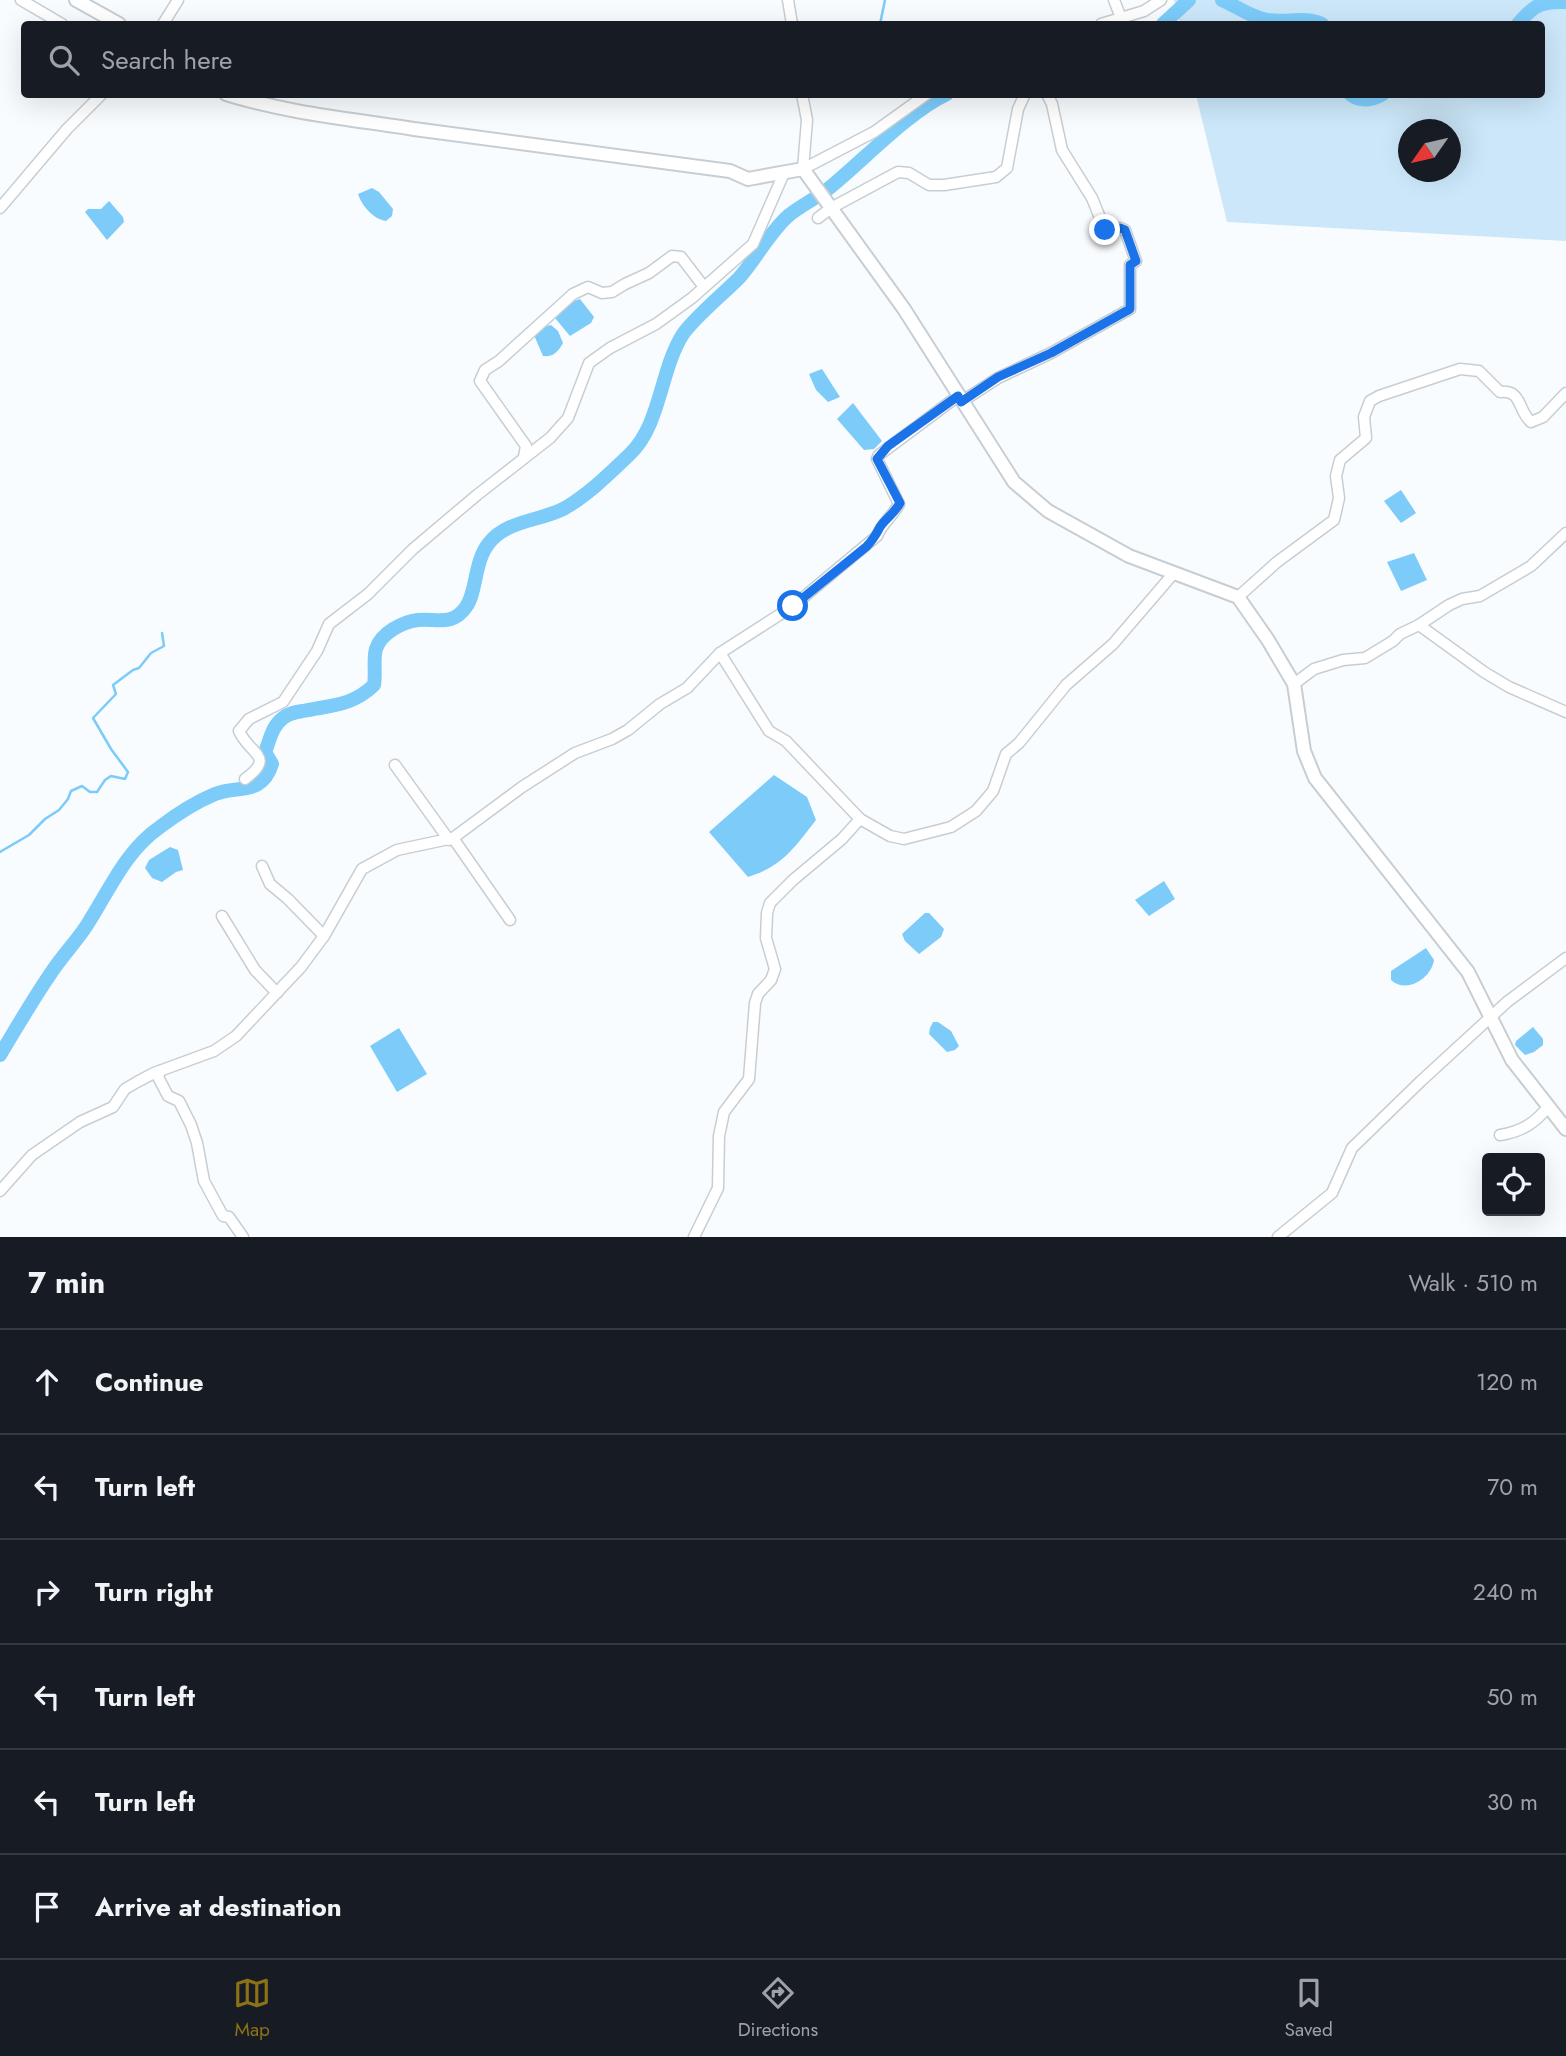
<!DOCTYPE html>
<html lang="en">
<head>
<meta charset="utf-8">
<style>
  :root { --surface:#171b24; --page:#242831; --text:#f1f3f6; --muted:#9ea1a6; --line:#363941; --accent:#8d7115 }
  body { margin:0; font-family:Jost,sans-serif; background:var(--page); color:var(--text) }
  .controls { position:absolute; right:21px; bottom:21px; display:grid; overflow:hidden; border-radius:7px; box-shadow:0 7px 28px #0002 }
  .controls button { width:63px; height:63px; display:grid; place-items:center; padding:0; border:0; border-bottom:2px solid var(--line); background:var(--surface); color:var(--text); font:35px sans-serif }
  .compass { position:absolute; left:1398px; top:119px; width:63px; height:63px; border-radius:50%; background:var(--surface); box-shadow:0 7px 28px #0002; rotate:236deg }
  .stop { position:absolute; width:21px; height:21px; margin:-16px; border:5px solid #1a73e8; border-radius:50%; background:#fff }
  .stop.end { background:#1a73e8; border-color:#fff; box-shadow:0 2px 7px #0008 }
  .list { margin:0; padding:0; list-style:none }
  h2 { display:flex; justify-content:space-between; align-items:center; height:91px; margin:0; padding:0 28px; font-size:30px }
  h2 small { font-size:23px; font-weight:400; color:var(--muted) }
  .list li { display:grid; grid-template-columns:46px 1fr auto; gap:21px; align-items:center; box-sizing:border-box; height:105px; padding:0 28px; border-top:2px solid var(--line) }
  .list b { display:block; font-size:26px; white-space:nowrap }
  .list em { font-size:23px; font-style:normal; color:var(--muted) }
  .icon { flex:none; width:38px; height:38px; fill:none; stroke:currentColor; stroke-width:2; stroke-linecap:round; stroke-linejoin:round }
  .map { position:relative; flex:none; width:1566px; height:1237px; overflow:hidden }
  .search { position:absolute; background:var(--surface); box-shadow:0 7px 28px #0002; left:21px; right:21px; top:21px; height:77px; display:flex; align-items:center; gap:18px; box-sizing:border-box; padding:0 24px; border-radius:7px; color:var(--muted); font-size:26px }
  .sheet { height:721px; background:var(--surface) }
  nav { display:flex; justify-content:space-around; align-items:center; box-sizing:border-box; height:98px; border-top:2px solid var(--line); background:var(--surface); font-size:19px; color:var(--muted) }
  nav a { display:grid; justify-items:center; gap:4px }
  nav .on { color:var(--accent) }
  .map>svg:first-child { display:block }
  .green { fill:#cbe7f9; fill-rule:evenodd }
  .water { fill:#7ccbf9 }
  .lines { fill:none; stroke-linecap:round; stroke-linejoin:round }
  .stream { stroke:#7ccbf9; stroke-width:2.5 }
  .river { stroke:#7ccbf9; stroke-width:14 }
  .minor-casing { stroke:#c7ced3; stroke-width:13 }
  .tertiary-casing { stroke:#c7ced3; stroke-width:16 }
  .minor { stroke:#fff; stroke-width:10 }
  .tertiary { stroke:#fff; stroke-width:12 }
  .route { stroke:#1a73e8; stroke-width:9 }
</style>
</head>
<body>
<div class="map">
<svg width="1566" height="1237" viewBox="0 0 1566 1237">
  <rect width="100%" height="100%" fill="#f9fcfe"/>
  <!-- green -->
  <path class="green" d="M 1174,0 L 1566,0 L 1566,241 L 1227,222 L 1196,95 L 1542,94 L 1542,24 L 1180,24 ZM 1408,130 L 1450,130 L 1450,172 L 1408,172 Z"/>
  <!-- water -->
  <g class="water">
    <path d="M 372,188 L 379,192 L 393,209 L 392,216 L 386,221 C 373,219 362,206 358,194 Z"/>
    <polygon points="109,201 123,217 124,222 107,240 85,212 88,209 101,209"/>
    <path d="M 580,299 L 594,317 L 591,323 L 570,336 L 555,318 C 561,309 569,302 580,299 Z"/>
    <path d="M 551,325 L 558,331 L 563,343 C 558,352 553,357 543,356 L 534,335 L 542,327 Z"/>
    <polygon points="822,369 840,397 828,402 816,390 809,374"/>
    <polygon points="853,403 882,441 874,449 864,450 837,419"/>
    <polygon points="1401,490 1416,513 1401,523 1384,501"/>
    <polygon points="1414,553 1427,580 1401,591 1387,562"/>
    <path d="M 774,775 L 807,797 L 816,820 C 794,848 783,866 748,877 L 709,832 Z"/>
    <polygon points="170,847 178,850 183,870 176,872 162,882 152,878 145,868 149,860"/>
    <polygon points="1164,881 1175,899 1149,916 1135,900"/>
    <polygon points="925,913 929,913 944,929 941,937 919,954 905,941 902,934"/>
    <path d="M 1426,948 L 1434,960 C 1431,979 1406,994 1391,980 L 1391,971 Z"/>
    <polygon points="933,1022 938,1022 951,1031 959,1046 955,1050 947,1052 929,1034 930,1028"/>
    <polygon points="1533,1027 1543,1039 1543,1045 1534,1052 1525,1055 1515,1045 1516,1041"/>
    <polygon points="399,1028 427,1074 397,1092 370,1046"/>
  </g>
  <g class="lines">
    <!-- stream -->
    <g class="stream">
      <polyline points="880,24 885,0"/>
      <polyline points="935,94 937,99"/>
      <polyline points="0,852 29,835 45,819 59,810 68,799 71,791 82,786 90,792 97,792 105,780 111,776 125,779 128,772 111,749 93,718 116,694 113,685 133,670 139,668 151,653 164,646 162,633"/>
    </g>
    <!-- river -->
    <g class="river">
      <path d="M 1222,0 C 1238,7 1250,17 1267,20 C 1286,23 1305,16 1322,24"/>
      <polyline points="1163,24 1189,0"/>
      <path d="M 1518,24 C 1534,5 1541,1 1566,2"/>
      <path d="M 1350,94 C 1360,102 1372,100 1383,94"/>
      <path d="M 0,1055 C 17,1027 33,999 51,973 C 62,956 76,942 87,925 C 109,891 125,851 160,827 C 177,814 196,802 215,794 C 239,785 262,796 272,764 L 265,752 C 270,740 272,726 283,718 C 289,713 296,712 303,711 C 332,705 352,706 374,685 C 376,675 373,657 376,649 C 381,633 402,622 418,620 C 436,618 452,627 466,607 C 477,592 474,561 489,543 C 507,520 541,521 565,508 C 589,494 610,473 630,454 C 661,424 660,370 683,334 C 695,317 723,294 739,278 C 756,259 769,233 788,216 C 800,206 815,199 828,189 C 863,161 907,113 947,94"/>
    </g>
    <!-- minor casing -->
    <g class="minor-casing">
      <g id="minor">
        <polyline points="21,0 62,24"/>
        <polyline points="788,0 792,24"/>
        <polyline points="1114,0 1121,18"/>
        <polyline points="163,24 178,0"/>
        <polyline points="1101,24 1144,11 1161,0"/>
        <polyline points="802,94 807,120 803,169"/>
        <polyline points="803,169 874,132 927,94"/>
        <polyline points="0,208 67,129 102,94"/>
        <polyline points="818,218 831,208 898,172 909,173 929,185 944,185 996,177 1007,168 1018,109 1025,94"/>
        <polyline points="961,402 998,378 1051,353 1130,309 1130,265 1136,261 1125,230 1120,228 1105,230 1092,198 1062,150 1052,104 1047,94"/>
        <polyline points="524,457 526,446 480,381 485,370 499,361 573,294 588,287 602,293 612,292 625,284 649,273 672,256 681,257 704,287"/>
        <path d="M 1238,597 L 1277,562 L 1334,520 L 1339,498 L 1336,476 L 1340,460 L 1366,438 L 1364,417 L 1370,401 L 1379,396 L 1460,369 L 1479,371 L 1500,392 C 1523,390 1517,410 1531,422 L 1543,417 L 1566,393"/>
        <polyline points="1419,625 1449,605 1462,599 1480,596 1531,566 1566,533"/>
        <path d="M 720,653 L 793,606 L 877,536 C 882,523 893,516 899,504 L 877,459 L 879,455 L 958,396"/>
        <polyline points="1294,684 1314,669 1343,660 1365,658 1393,641 1400,634 1419,625 1484,672 1509,687 1566,712"/>
        <polyline points="395,765 449,840"/>
        <path d="M 245,779 C 276,756 250,755 239,731 L 249,719 L 283,702 L 317,651 L 329,624 L 368,594 L 413,549 L 477,495 L 550,438 L 568,418 L 589,363 L 610,348 L 656,324 L 692,298 L 753,244 L 784,173"/>
        <polyline points="453,838 510,920"/>
        <polyline points="262,866 270,884 288,899 324,936"/>
        <polyline points="222,916 255,970 277,993"/>
        <polyline points="160,1071 158,1077 168,1096 179,1101 191,1125 197,1143 204,1181 223,1216 229,1217 243,1237"/>
        <path d="M 1500,1135 C 1521,1132 1535,1123 1548,1107"/>
        <polyline points="0,1191 32,1155 80,1122 113,1107 125,1089 137,1082 154,1073 214,1051 236,1036 301,967 324,936 362,869 397,850 453,838 522,787 575,753 612,739 628,730 660,704 687,688 720,653 769,731 786,741 860,819"/>
        <polyline points="694,1237 718,1188 719,1136 724,1112 749,1079 755,1003 758,994 771,980 775,969 766,938 767,913 770,903 793,880 842,839 860,819 890,836 904,839 951,827 976,811 993,791 1006,754 1019,743 1066,685 1113,644 1173,574"/>
        <polyline points="1278,1237 1332,1193 1352,1148 1421,1081 1507,1002 1566,958"/>
      </g>
    </g>
    <!-- tertiary casing -->
    <g class="tertiary-casing">
      <g id="tertiary">
        <polyline points="76,0 119,24"/>
        <path d="M 226,94 C 287,113 351,119 414,129 C 520,144 625,158 730,171 L 748,179 L 803,169 L 904,309 L 1014,482 L 1048,511 L 1129,556 L 1238,597 L 1268,640 L 1294,684 L 1304,751 L 1315,778 L 1468,972 L 1512,1060 L 1566,1129"/>
      </g>
    </g>
    <!-- minor -->
    <use href="#minor" class="minor"/>
    <!-- tertiary -->
    <use href="#tertiary" class="tertiary"/>
  </g>
  <g class="lines">
    <!-- route -->
    <path class="route" d="M 793,606 L 866,547 C 873,540 876,535 880,527 C 885,519 894,514 900,503 L 877,459 L 888,446 L 958,396 L 961,402 L 998,377 L 1051,353 L 1130,309 L 1130,265 L 1136,261 L 1125,230 L 1120,228 L 1105,230"/>
  </g>
</svg>
<div class="controls">
<button><svg class="icon" aria-label="locate" viewBox="0 0 24 24"><circle cx="12" cy="12" r="6"/><path d="M12 2v4M12 18v4M2 12h4M18 12h4"/></svg></button>
</div>
<svg class="compass" viewBox="-18 -18 36 36"><path d="M0-13l5 13h-10z" fill="#e53935"/><path d="M0 13l5-13h-10z" fill="#9ea1a6"/></svg>
<div class="stop" style="left:793px;top:606px"></div>
<div class="stop end" style="left:1105px;top:230px"></div>
<div class="search"><svg class="icon" aria-label="search" viewBox="0 0 24 24"><circle cx="10" cy="10" r="6"/><path d="M15 15l6 6"/></svg>Search here</div>
</div>
<section class="sheet">
<h2>7 min<small>Walk · 510 m</small></h2>
<ul class="list">
<li><svg class="icon" aria-label="ahead" viewBox="0 0 24 24"><path d="M12 20V5M6 11l6-6 6 6"/></svg><div><b>Continue</b></div><em>120 m</em></li>
<li><svg class="icon" aria-label="left" viewBox="0 0 24 24"><path d="M17 20v-9H6M10 6l-5 5 5 5"/></svg><div><b>Turn left</b></div><em>70 m</em></li>
<li><svg class="icon" aria-label="right" viewBox="0 0 24 24"><path d="M7 20v-9h11M14 6l5 5-5 5"/></svg><div><b>Turn right</b></div><em>240 m</em></li>
<li><svg class="icon" aria-label="left" viewBox="0 0 24 24"><path d="M17 20v-9H6M10 6l-5 5 5 5"/></svg><div><b>Turn left</b></div><em>50 m</em></li>
<li><svg class="icon" aria-label="left" viewBox="0 0 24 24"><path d="M17 20v-9H6M10 6l-5 5 5 5"/></svg><div><b>Turn left</b></div><em>30 m</em></li>
<li><svg class="icon" aria-label="arrive" viewBox="0 0 24 24"><path d="M6 21V4h12l-3 4 3 4H6"/></svg><div><b>Arrive at destination</b></div></li>
</ul>
</section>
<nav>
<a class="on"><svg class="icon" aria-label="map" viewBox="0 0 24 24"><path d="M3 6l6-2 6 2 6-2v14l-6 2-6-2-6 2zM9 4v14M15 6v14"/></svg>Map</a>
<a><svg class="icon" aria-label="directions" viewBox="0 0 24 24"><path d="M12 3l9 9-9 9-9-9zM9 14v-3h6M13 9l2 2-2 2"/></svg>Directions</a>
<a><svg class="icon" aria-label="saved" viewBox="0 0 24 24"><path d="M7 4h10v16l-5-4-5 4z"/></svg>Saved</a>
</nav>
</body>
</html>
